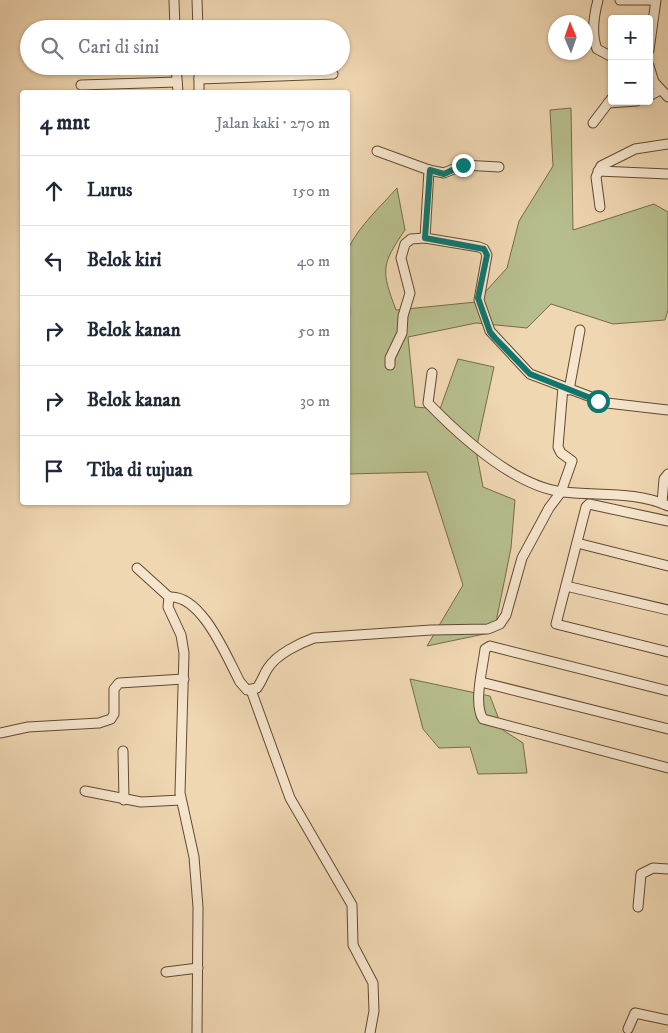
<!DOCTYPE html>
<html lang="id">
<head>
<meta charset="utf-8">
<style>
  :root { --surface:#fff; --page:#f2f2f3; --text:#1f2937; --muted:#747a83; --line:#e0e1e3 }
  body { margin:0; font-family:"IM FELL DW Pica",serif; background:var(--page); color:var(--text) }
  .controls { position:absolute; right:15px; top:15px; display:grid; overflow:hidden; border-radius:5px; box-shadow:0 1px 4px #0004 }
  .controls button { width:45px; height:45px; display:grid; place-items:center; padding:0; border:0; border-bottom:1px solid var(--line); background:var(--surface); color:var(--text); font:25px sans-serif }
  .compass { position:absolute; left:548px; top:15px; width:45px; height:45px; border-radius:50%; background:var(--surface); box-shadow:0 1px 4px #0004; rotate:358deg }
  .stop { position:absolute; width:15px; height:15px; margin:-11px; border:4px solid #0f766e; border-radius:50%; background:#fff }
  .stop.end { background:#0f766e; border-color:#fff; box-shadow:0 1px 5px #0008 }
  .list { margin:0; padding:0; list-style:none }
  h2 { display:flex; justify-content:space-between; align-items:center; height:65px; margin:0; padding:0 20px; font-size:21px }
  h2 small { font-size:16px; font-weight:400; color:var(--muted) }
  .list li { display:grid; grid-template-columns:32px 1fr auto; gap:15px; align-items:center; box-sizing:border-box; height:70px; padding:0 20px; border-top:1px solid var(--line) }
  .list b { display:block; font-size:19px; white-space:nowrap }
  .list em { font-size:16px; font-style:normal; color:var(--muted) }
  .icon { flex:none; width:28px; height:28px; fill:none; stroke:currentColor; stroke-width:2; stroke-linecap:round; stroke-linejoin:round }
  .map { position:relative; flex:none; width:668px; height:1033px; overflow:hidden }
  .search { position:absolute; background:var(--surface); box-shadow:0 1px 4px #0004; left:20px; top:20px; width:330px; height:55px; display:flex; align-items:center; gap:12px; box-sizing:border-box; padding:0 18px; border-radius:28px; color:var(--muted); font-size:19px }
  .panel { position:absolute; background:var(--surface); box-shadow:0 1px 4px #0004; left:20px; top:90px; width:330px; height:415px; border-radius:5px }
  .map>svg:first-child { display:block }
  .green { fill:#b7be8d; stroke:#766c48 }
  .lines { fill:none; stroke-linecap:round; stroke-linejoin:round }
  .street-casing { stroke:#64492f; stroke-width:11 }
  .street { stroke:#f5e5cd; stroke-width:9 }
  .route { stroke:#0f766e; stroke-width:6 }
</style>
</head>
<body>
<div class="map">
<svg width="668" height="1033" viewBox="0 0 668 1033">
  <rect width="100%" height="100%" fill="#efd7b2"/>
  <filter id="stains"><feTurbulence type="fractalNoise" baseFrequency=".004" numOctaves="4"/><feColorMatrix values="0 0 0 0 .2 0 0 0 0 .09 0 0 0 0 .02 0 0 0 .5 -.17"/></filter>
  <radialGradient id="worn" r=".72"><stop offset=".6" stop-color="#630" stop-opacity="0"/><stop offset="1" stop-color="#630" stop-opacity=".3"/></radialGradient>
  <!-- green -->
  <g class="green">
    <path d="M 571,108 L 573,230 L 654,204 L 668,212 L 668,310 L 665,320 L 613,324 L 551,304 L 527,328 L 476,323 L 408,337 L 415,407 L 440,409 L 458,359 L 494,367 L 476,450 L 483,487 L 515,500 L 511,548 L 494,632 L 427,646 L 463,585 L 427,472 L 348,474 L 348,314 L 350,313 C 349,300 343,258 349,247 C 360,225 381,206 397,188 L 405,230 C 381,265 381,270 396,310 L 476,302 L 507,268 L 519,221 L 553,166 L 550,110 Z"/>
    <polygon points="410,679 490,696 503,730 523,743 527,773 478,774 470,747 439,748 423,729"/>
  </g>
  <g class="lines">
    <!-- street casing -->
    <g class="street-casing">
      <g id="street">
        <polyline points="174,0 175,29"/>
        <polyline points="197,0 198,29"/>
        <path d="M 598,0 C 594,15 591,34 597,49 L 612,57"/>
        <polyline points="620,0 652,0"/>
        <polyline points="246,29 273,29"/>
        <polyline points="649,50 656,0"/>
        <polyline points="176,66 178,92"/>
        <polyline points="199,66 199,92"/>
        <polyline points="649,66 654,82 668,97"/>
        <polyline points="199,79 333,74"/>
        <polyline points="81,85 177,82"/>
        <polyline points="649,96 660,90"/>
        <polyline points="608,103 637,101"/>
        <polyline points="593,123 612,98"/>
        <polyline points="377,151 429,170 425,238 479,247 484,249 487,255 479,300 490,331 530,374 607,403 668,410"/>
        <polyline points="429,170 444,173 463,165 499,167"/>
        <polyline points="598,171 668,174"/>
        <polyline points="600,207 596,177 601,166 635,149 668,144"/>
        <polyline points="390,365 390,358 402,333 403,316 410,293 401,258 405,244 411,239 425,238"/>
        <path d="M 432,373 L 428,403 C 461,437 514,486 563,492 C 597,496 637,491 668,506"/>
        <polyline points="569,390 580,330"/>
        <polyline points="662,503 664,479 668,474"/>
        <polyline points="668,521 589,504 586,507 556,624 668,652"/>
        <polyline points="577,543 668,566"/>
        <polyline points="137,568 169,597 168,607 181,635 184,653 180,793 194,857 198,907 197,1033"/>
        <polyline points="566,586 668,610"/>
        <path d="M 169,597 C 202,594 227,658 240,682 L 247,690 L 257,688 C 262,681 264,674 268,668 C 277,654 300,643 314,638 L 431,630 L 488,629 L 500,624 L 506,615 L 522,558 L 549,508 L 561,492 L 572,461 L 561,453 L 558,447 L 563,387"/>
        <polyline points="481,682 668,729"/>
        <polyline points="251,690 290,798 352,905 353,945 373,983 374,1011 370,1033"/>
        <path d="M 668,691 L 490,646 L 485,649 C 483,667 473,704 483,719 L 668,768"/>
        <polyline points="0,733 28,727 99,723 111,719 114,714 114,689 119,683 184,679"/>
        <polyline points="123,751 124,800"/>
        <polyline points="85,791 141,802 181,800"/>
        <polyline points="638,907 641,874 653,868 668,869"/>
        <polyline points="166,972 198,968"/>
        <polyline points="628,1029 635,1013 668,1020"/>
      </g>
    </g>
    <!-- street -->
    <use href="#street" class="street"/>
  </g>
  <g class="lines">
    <!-- route -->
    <polyline class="route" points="463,165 444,174 430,170 425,238 484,249 487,255 478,298 490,332 495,338 530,374 598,401"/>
  </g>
  <rect width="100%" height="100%" filter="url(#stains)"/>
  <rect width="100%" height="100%" fill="url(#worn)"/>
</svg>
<div class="controls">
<button>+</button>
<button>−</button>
</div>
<svg class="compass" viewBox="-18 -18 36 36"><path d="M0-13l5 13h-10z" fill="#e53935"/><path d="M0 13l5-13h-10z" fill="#747a83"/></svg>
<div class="stop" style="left:598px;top:401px"></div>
<div class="stop end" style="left:463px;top:165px"></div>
<div class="search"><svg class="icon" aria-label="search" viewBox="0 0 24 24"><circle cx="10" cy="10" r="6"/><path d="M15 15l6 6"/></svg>Cari di sini</div>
<section class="panel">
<h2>4 mnt<small>Jalan kaki · 270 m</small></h2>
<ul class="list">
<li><svg class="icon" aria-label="ahead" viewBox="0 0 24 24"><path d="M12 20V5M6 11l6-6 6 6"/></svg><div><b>Lurus</b></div><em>150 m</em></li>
<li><svg class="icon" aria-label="left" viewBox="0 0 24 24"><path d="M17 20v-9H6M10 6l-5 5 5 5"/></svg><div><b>Belok kiri</b></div><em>40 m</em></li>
<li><svg class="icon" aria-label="right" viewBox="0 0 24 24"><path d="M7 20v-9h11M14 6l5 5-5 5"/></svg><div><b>Belok kanan</b></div><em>50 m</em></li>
<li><svg class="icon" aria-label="right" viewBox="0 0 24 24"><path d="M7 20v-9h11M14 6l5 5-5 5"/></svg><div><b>Belok kanan</b></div><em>30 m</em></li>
<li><svg class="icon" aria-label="arrive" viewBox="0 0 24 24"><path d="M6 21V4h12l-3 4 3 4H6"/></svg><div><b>Tiba di tujuan</b></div></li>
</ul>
</section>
</div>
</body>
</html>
